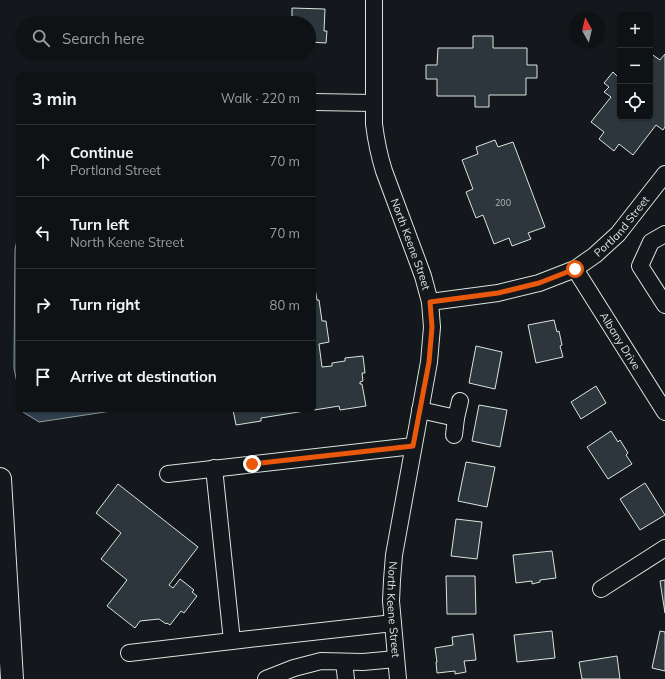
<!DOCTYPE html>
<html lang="en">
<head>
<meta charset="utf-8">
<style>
  :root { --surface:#0f1215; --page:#181b1e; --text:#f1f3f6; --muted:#9b9ea0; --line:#2f3234 }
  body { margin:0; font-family:Mulish,sans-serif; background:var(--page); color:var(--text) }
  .controls { position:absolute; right:12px; top:12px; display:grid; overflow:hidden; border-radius:6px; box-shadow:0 1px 3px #0004 }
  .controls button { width:36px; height:36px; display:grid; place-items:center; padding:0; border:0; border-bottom:1px solid var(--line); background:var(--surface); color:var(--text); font:20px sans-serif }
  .compass { position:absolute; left:569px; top:12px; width:36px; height:36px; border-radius:50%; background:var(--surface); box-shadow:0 1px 3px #0004; rotate:352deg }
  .stop { position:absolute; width:12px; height:12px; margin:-9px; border:3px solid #ea580c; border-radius:50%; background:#fff }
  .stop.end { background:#ea580c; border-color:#fff; box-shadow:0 1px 4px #0008 }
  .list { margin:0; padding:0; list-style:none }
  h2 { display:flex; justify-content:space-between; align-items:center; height:52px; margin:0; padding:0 16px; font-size:17px }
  h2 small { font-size:13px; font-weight:400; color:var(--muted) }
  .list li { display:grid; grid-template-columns:26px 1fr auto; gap:12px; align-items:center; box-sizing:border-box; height:72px; padding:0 16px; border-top:1px solid var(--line) }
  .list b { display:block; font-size:15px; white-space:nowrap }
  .list p { margin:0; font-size:13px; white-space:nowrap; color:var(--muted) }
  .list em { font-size:13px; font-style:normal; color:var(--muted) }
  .icon { flex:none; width:22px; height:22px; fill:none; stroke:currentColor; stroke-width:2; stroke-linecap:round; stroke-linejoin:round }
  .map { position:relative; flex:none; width:665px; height:679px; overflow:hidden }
  .search { position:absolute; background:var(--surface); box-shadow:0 1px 3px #0004; left:16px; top:16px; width:300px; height:44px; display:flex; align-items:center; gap:10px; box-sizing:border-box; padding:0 14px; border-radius:22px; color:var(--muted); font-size:15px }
  .panel { position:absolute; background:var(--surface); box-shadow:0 1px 3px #0004; left:16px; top:72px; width:300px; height:340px; border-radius:6px }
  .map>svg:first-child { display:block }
  .water { fill:#2f3f4d; stroke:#939e99 }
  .building { fill:#2c363c; stroke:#d8e6dc }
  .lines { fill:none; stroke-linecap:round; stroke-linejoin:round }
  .minor-casing { stroke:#d8e6dc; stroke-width:18 }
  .highway-casing { stroke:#d8e6dc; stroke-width:24 }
  .minor { stroke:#14181c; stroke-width:16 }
  .highway { stroke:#14181c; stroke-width:22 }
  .route { stroke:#ea580c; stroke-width:5 }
  .labels { text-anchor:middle; stroke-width:3; stroke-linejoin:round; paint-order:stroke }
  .number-label { font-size:9px; fill:#adbab4 }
  .street-label { font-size:11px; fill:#d8e6dc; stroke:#14181c }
</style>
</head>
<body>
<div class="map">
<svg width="665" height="679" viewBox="0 0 665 679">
  <rect width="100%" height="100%" fill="#14181c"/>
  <!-- water -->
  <g class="water">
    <polygon points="18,234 18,388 14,368 15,250"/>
    <polygon points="22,410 118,410 39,422 23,412"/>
  </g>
  <!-- building -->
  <g class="building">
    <polygon points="292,8 325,9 324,31 327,31 326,43 309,42 309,23 292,23"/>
    <polygon points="473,36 493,36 493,48 527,48 527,65 537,65 537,78 526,78 526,95 489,95 489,107 475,107 475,96 437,96 437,79 426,79 426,65 437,65 438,48 473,48"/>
    <polygon points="650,53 660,60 665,54 665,127 663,130 656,125 633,155 619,144 614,151 599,139 604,132 591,122 611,97 604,92 609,87 604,83 613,72 617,76 620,73 620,117 650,117"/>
    <polygon points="495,140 498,147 513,142 545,227 528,233 531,239 512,246 509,238 494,244 483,215 476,218 466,192 473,189 462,160 478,154 476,147"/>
    <polygon points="314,282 317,300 319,300 322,321 326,321 329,342 319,344 322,367 332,366 332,363 345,361 345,358 363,356 365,373 362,373 363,381 360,382 360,384 362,384 366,406 340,410 339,406 314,410"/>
    <polygon points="554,320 557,332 559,331 562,345 560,346 563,357 536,363 528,325"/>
    <polygon points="476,346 502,352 495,389 469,383"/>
    <polygon points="596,386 606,403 581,419 571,402"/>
    <polygon points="479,405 507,410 500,447 472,441"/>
    <polygon points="233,410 311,410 261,418 261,421 236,425"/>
    <polygon points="611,431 618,442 620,440 628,453 626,455 632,464 608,479 587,447"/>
    <polygon points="466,462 495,467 487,507 458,501"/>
    <polygon points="645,483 665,515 640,530 620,499"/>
    <polygon points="118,484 198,547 169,585 173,588 180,579 194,590 192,592 197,596 184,613 181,611 170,625 167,623 166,624 159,619 140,621 135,628 107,606 127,580 101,559 121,533 96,513"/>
    <polygon points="456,519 482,522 477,559 451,556"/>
    <polygon points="552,551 556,578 540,580 540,582 532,584 532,581 516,583 513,555"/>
    <polygon points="446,576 475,576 476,614 447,614"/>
    <polygon points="665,580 665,613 660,581"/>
    <polygon points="552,631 555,658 517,662 514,635"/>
    <polygon points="660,631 665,632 665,671 652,668"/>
    <polygon points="473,634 476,660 464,661 466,672 455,674 455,671 437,673 436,662 437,662 435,648 453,645 452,637"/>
    <polygon points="617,656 620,679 582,679 579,662"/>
  </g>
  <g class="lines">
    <!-- minor casing -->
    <g class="minor-casing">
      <g id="minor">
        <path id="s1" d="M 374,0 L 374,124 C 376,140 379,155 384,171 L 423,276 L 430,302 L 432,327 L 429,362 L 394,555 L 392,580 L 391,601 L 398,679"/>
        <polyline points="314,102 374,103"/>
        <polyline points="665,234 651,242 640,266 665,305"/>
        <path id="s2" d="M 575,269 L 665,412"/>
        <path id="s3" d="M 430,302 L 498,293 L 539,283 L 575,269 L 595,255 L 618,234 L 665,174"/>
        <polyline points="420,410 456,418 460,401"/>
        <polyline points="454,435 456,418"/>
        <polyline points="214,468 232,641"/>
        <polyline points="168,474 413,446"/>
        <polyline points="601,589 665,548"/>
        <polyline points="129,653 232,641 393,623"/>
        <polyline points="344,662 346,679"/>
        <polyline points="266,679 294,668 321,661 363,662 396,659"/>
      </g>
    </g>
    <!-- highway casing -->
    <g class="highway-casing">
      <polyline id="highway" points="0,479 12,679"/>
    </g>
    <!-- minor -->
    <use href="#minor" class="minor"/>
    <!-- highway -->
    <use href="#highway" class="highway"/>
  </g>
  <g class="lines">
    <!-- route -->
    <polyline class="route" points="252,464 413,446 429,362 432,327 430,302 498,293 539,283 575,269"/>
  </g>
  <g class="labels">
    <!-- number labels -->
    <g class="number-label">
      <text x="503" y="206">200</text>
    </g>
    <!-- street labels -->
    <g class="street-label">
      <text dy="4" stroke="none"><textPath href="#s3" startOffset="213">Portland Street</textPath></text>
      <text dy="4" stroke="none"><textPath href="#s1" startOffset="250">North Keene Street</textPath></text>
      <text dy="4" stroke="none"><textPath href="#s2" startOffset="85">Albany Drive</textPath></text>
      <text dy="4" stroke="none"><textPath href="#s1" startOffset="622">North Keene Street</textPath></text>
    </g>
  </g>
</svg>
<div class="controls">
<button>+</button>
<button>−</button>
<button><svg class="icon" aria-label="locate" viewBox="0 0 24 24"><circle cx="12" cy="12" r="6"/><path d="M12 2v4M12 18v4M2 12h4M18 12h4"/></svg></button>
</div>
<svg class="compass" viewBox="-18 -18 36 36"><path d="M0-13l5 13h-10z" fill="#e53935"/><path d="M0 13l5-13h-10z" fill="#9b9ea0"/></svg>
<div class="stop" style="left:575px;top:269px"></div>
<div class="stop end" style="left:252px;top:464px"></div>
<div class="search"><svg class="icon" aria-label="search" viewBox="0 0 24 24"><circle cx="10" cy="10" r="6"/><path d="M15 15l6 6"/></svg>Search here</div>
<section class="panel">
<h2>3 min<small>Walk · 220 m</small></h2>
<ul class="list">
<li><svg class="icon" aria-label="ahead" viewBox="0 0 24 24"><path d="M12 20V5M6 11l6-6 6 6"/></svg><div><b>Continue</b><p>Portland Street</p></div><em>70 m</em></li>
<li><svg class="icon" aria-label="left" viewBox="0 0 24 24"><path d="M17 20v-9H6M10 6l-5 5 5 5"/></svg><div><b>Turn left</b><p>North Keene Street</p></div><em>70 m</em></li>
<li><svg class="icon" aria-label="right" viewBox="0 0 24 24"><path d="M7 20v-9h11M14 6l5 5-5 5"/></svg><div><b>Turn right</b></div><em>80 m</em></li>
<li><svg class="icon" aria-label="arrive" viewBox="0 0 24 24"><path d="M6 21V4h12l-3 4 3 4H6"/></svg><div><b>Arrive at destination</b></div></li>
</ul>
</section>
</div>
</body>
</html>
